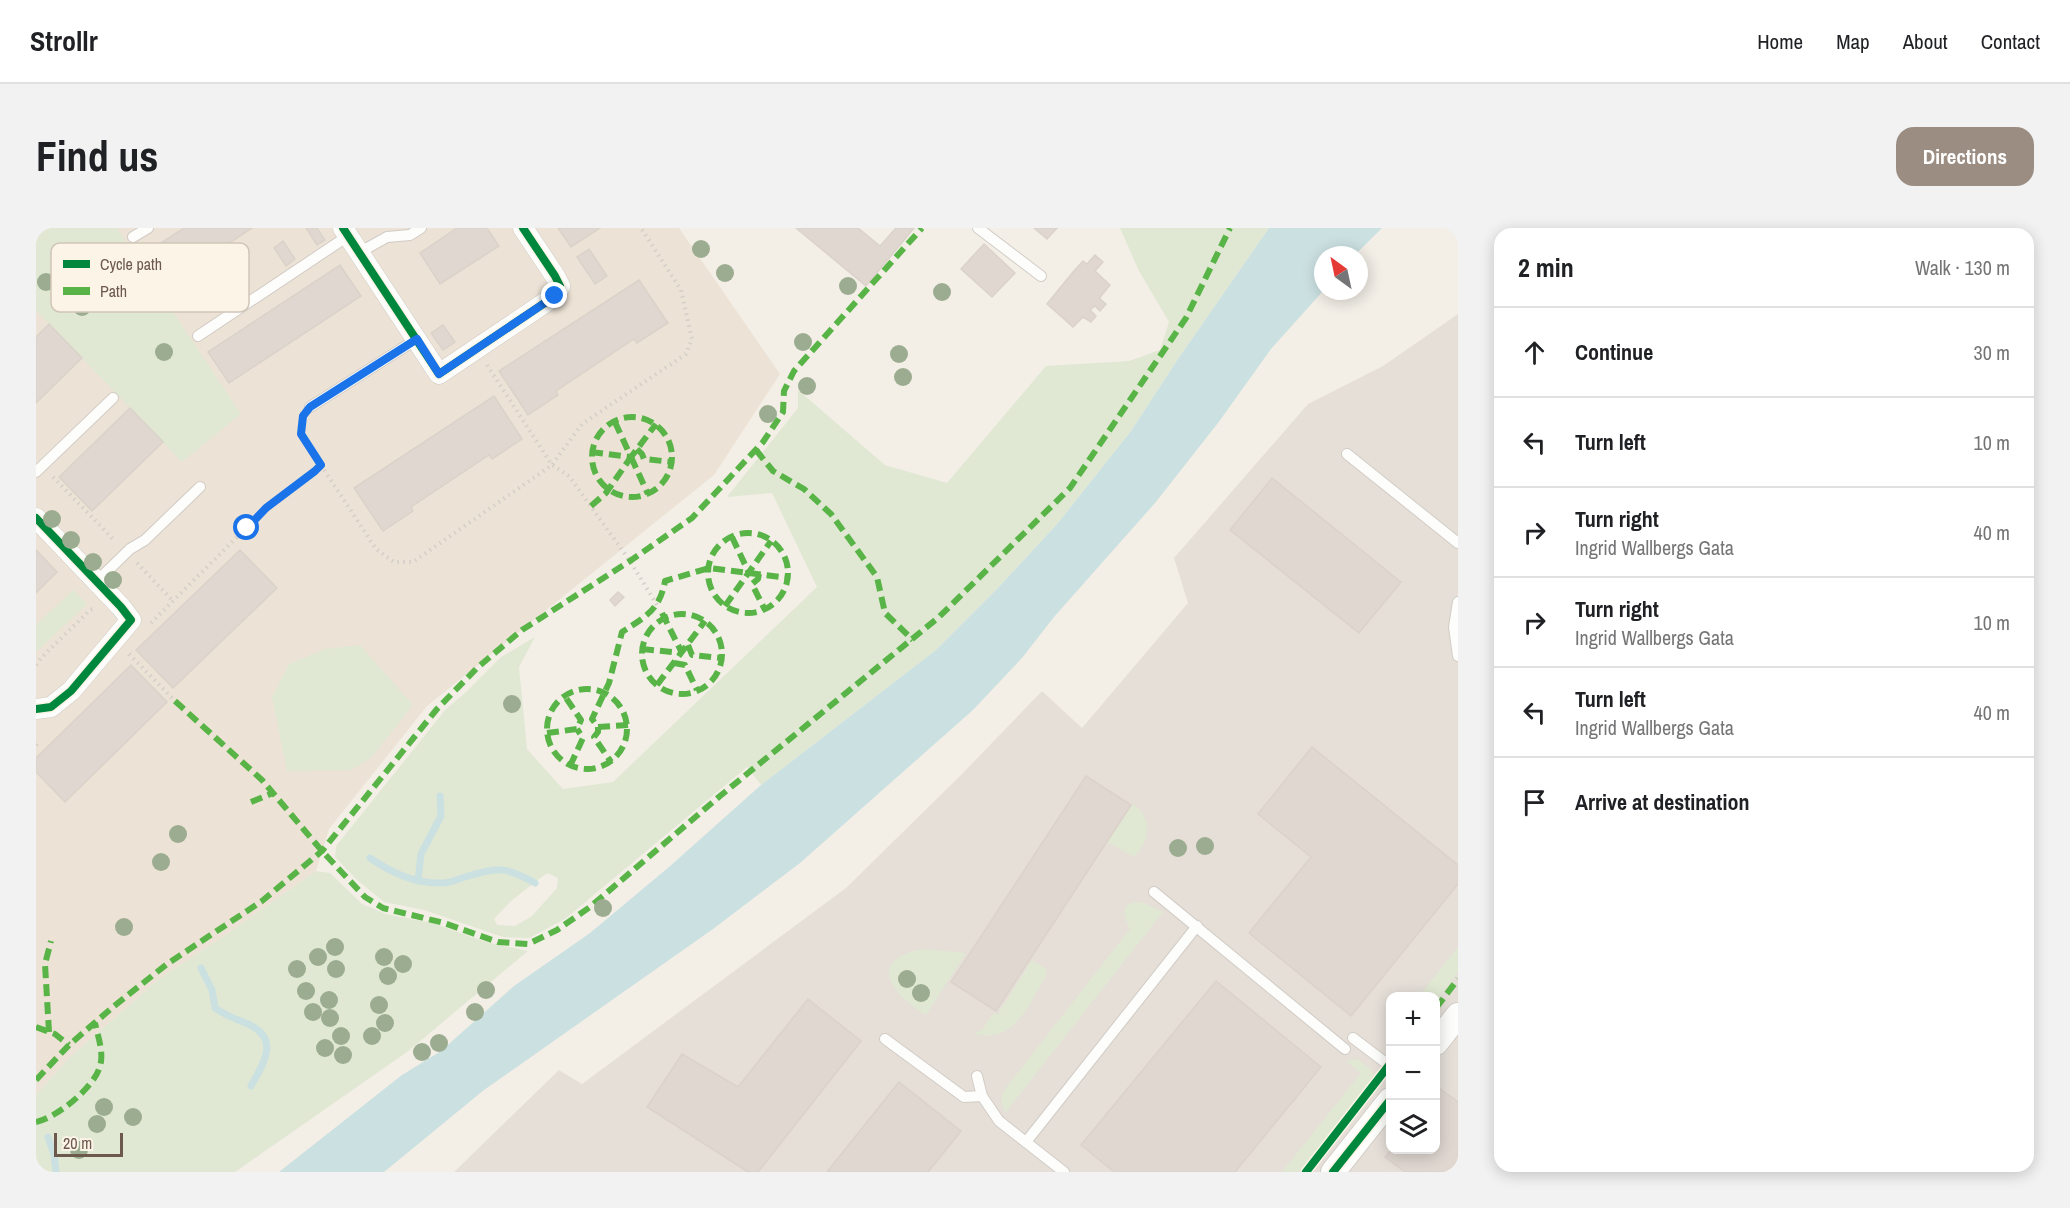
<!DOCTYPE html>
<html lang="en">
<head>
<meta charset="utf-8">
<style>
  :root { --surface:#fff; --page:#f2f2f2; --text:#202124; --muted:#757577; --line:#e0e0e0; --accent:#9b8d82 }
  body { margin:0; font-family:"Archivo Narrow",sans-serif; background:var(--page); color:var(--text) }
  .controls { position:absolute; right:18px; bottom:18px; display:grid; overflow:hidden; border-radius:12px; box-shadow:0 3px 15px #0003 }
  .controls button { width:54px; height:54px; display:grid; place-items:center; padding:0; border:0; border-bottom:2px solid var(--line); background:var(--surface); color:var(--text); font:30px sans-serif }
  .compass { position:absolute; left:1278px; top:18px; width:54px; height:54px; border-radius:50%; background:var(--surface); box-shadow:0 3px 15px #0003; rotate:327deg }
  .scale { position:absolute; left:18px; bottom:15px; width:69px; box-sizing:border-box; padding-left:6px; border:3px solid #6c584c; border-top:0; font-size:16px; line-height:21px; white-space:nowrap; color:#6c584c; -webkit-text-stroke:4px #fcf4e7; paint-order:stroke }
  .stop { position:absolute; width:18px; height:18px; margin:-14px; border:4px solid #1a73e8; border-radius:50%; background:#fff }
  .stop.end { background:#1a73e8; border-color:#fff; box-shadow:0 2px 6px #0008 }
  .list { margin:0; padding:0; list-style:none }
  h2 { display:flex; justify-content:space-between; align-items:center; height:78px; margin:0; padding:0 24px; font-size:26px }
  h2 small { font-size:20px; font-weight:400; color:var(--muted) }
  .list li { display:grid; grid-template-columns:39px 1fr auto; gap:18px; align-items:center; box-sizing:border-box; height:90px; padding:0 24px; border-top:2px solid var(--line) }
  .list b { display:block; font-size:22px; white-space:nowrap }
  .list p { margin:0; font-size:20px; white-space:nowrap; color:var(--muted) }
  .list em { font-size:20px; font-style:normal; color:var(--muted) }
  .icon { flex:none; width:33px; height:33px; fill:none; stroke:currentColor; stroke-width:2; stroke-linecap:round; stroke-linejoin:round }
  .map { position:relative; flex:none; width:1422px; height:944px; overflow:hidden; border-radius:18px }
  header { display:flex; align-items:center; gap:36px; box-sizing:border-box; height:84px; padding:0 30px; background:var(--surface); border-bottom:2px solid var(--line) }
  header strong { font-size:28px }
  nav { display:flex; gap:33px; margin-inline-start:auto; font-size:21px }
  .intro { display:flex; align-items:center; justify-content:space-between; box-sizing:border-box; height:144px; padding:0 36px }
  h1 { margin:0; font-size:42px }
  .button { padding:15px 27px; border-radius:18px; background:var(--accent); color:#fff; font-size:21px; font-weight:700 }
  main { display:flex; gap:36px; padding:0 36px }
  aside { flex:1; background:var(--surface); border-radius:18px; box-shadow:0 3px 15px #0003 }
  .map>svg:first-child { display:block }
  .residential { fill:#ece2d5 }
  .industrial { fill:#e5dfd8; fill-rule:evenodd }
  .green { fill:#e0e8d3; fill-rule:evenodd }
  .water { fill:#cbe0e1 }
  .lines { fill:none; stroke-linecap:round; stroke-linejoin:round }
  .stream { stroke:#cbe0e1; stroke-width:7 }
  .building { fill:#dfd7d0; stroke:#dbd2ca; stroke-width:1.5 }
  .service-casing { stroke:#d2ccc6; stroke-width:12 }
  .minor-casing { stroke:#d2ccc6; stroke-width:21 }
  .tertiary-casing { stroke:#d2ccc6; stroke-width:26 }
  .path { stroke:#d4cfc9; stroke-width:4; stroke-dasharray:1.5 4.5; stroke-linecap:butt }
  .service { stroke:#fdfdfb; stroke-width:10 }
  .minor { stroke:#fdfdfb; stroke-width:20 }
  .tertiary { stroke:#fdfdfb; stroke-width:24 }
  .quiet { stroke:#59b447; stroke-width:6; stroke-dasharray:12 6; stroke-linecap:butt }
  .cycleway-casing { stroke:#fcf4e7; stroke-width:11 }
  .cycleway { stroke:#00873e; stroke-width:8 }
  .tree { fill:#9cac90 }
  .route { stroke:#1a73e8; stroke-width:8 }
  .key { fill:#fcf4e7; stroke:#d1c5b8; stroke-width:1.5 }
  .key-label { font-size:16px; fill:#6c584c }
</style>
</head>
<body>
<header>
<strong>Strollr</strong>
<nav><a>Home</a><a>Map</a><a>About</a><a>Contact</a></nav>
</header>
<div class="intro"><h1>Find us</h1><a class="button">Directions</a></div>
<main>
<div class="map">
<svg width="1422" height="944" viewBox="0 0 1422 944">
  <rect width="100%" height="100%" fill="#f3efe7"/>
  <!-- residential -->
  <polygon class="residential" points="0,0 643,0 744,146 678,247 391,478 293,601 280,643 194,704 123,751 32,831 0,867"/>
  <!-- industrial -->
  <path class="industrial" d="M 1422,86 L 1422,944 L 418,944 L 523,842 L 546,856 L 810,660 L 926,546 L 1006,463 L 1046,500 L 1152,375 L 1138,330 L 1272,176 L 1347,138 ZM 1354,768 L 1400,768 L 1400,922 L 1354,922 Z"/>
  <!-- green -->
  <g class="green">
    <polygon points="4,0 81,0 205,186 146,234 0,82 0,3"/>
    <path d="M 1084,0 L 1233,0 L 1142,131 L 1095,203 L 1022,295 L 962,360 L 900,422 L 725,557 L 711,539 L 529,691 L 493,710 L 467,709 L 388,682 L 348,674 L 320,651 L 299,629 L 300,618 L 410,481 L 428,466 L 465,429 L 499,409 L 483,439 L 491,521 L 527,561 L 577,554 L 781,359 L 736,265 L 691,269 L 762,180 L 762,162 L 849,237 L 911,255 L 1010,138 L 1093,133 L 1124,122 L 1133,94 L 1103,43 ZM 511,645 L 522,650 L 521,660 L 496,688 L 479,698 L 461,697 L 458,691 L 475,673 Z"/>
    <polygon points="37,362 51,376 0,424 0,397"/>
    <polygon points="324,417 377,477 335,530 315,542 251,543 236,469 253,436 289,421"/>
    <path d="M 1097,576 C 1117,589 1114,615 1098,629 L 1072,614 Z"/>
    <polygon points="280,643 294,645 326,676 350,686 396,695 450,714 492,723 371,824 199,944 0,944 0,867 32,831 123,751 194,704"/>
    <path d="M 1106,674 L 1127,684 L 969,885 L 965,870 L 969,861 L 1094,701 C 1088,686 1081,674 1106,674 Z"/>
    <polygon points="1422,719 1422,744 1400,773 1400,768 1383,768"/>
    <path d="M 885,721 L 930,725 L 890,787 C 858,768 828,734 885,721 Z"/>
    <path d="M 996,732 L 1010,741 L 1010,748 C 992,777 980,816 938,806 L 946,802 L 957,786 L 962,786 Z"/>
    <polygon points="1321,831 1332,839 1339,847 1263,944 1246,944 1325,845 1312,835 1312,832"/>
  </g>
  <!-- water -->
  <polygon class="water" points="1233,0 1346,0 1319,27 1287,27 1287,63 1235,121 1182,195 1119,275 1018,389 986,430 937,482 764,635 677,701 448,862 348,944 243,944 366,847 405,823 478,758 554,705 633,639 725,557 900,422 962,360 1022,295 1095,203 1142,131"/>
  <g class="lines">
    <!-- stream -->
    <g class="stream">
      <path d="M 334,630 C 356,645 379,656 407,655 C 414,655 422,651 429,649 C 462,639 469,638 499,655"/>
      <polyline points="382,653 385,626 405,588 404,568"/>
      <path d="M 165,740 L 176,762 L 179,780 C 190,788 200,791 212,796 C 245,811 227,836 215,858"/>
      <polyline points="12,909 18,927 20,944"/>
    </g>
  </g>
  <!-- building -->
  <g class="building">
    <polygon points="148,0 216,0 129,58 108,26"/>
    <polygon points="270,0 281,0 289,12 281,17"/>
    <polygon points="421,0 451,0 463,18 404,56 384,25"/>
    <polygon points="522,0 564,0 535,19"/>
    <polygon points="760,0 822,0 844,18 860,0 878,0 830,58"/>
    <polygon points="998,0 1021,0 1011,11"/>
    <polygon points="247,13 259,31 250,38 238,20"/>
    <polygon points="948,16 979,45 956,69 925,41"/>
    <polygon points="553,21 571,48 559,56 541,29"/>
    <polygon points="1059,27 1067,34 1059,43 1074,57 1065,68 1064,71 1070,76 1064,83 1059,78 1054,82 1060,88 1055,94 1047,89 1037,99 1011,76 1037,44 1047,33 1051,36"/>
    <polygon points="304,37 325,68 193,155 172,124"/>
    <polygon points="603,52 632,95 601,115 598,111 520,163 522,167 492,187 463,143"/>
    <polygon points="13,96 46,130 0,175 0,109"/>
    <polygon points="407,97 419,114 407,122 395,105"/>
    <polygon points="458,168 486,211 456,231 453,227 375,279 377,283 347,303 318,260"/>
    <polygon points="94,180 127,214 56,283 23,249"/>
    <polygon points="1236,250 1365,354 1323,405 1194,302"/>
    <polygon points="0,322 21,344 0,365"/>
    <polygon points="204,322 241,360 137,460 100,422"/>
    <polygon points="582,364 588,369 579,378 574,372"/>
    <polygon points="95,437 131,474 29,574 0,544 0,530"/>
    <polygon points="1276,519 1422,637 1422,656 1315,788 1213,705 1275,629 1222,586"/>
    <polygon points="1050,548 1095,577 960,783 915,754"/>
    <polygon points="1180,753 1285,839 1199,944 1078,944 1045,917"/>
    <polygon points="772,771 825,813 722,944 712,944 611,879 646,826 702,859"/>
    <polygon points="863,854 925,903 892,944 791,944"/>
    <polygon points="1403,860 1422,874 1422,944 1369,944 1349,929 1355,922 1400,922 1400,865"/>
  </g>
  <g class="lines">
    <!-- service casing -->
    <g class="service-casing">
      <g id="service">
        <polyline points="942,0 1005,48"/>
        <polyline points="97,9 112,0"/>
        <polyline points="324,24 351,9 374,7 385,0"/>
        <polyline points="162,108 312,8"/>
        <polyline points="274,179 381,111"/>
        <polyline points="1311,226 1422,315"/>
        <polyline points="0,244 77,170"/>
        <polyline points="60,354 94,321 109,312 164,259"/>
        <polyline points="1422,374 1418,399 1422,428"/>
        <polyline points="1118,664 1309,821"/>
        <polyline points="1317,810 1354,838"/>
        <polyline points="849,811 928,869 946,868"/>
        <polyline points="941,848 946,868 963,893 1028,944"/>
        <polyline points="990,914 1161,698"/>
      </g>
    </g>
    <!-- minor casing -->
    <g class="minor-casing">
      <g id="minor">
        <polyline points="307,0 403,146 519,68 524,58 519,48 487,0"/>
        <polyline points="0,290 85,379 95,392 35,463 15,479 0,481"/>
      </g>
    </g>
    <!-- tertiary casing -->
    <g class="tertiary-casing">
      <g id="tertiary">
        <polyline points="1400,815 1422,787"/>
        <polyline points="1297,944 1354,872"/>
      </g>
    </g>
    <!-- path -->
    <g class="path">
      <polyline points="451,137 516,237 533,248 594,333 621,377"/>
      <polyline points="285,237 340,321 358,334 377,334 516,237 546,196 650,126 656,111 645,62 605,0"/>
      <polyline points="17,249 79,313"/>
      <polyline points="101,335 137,373"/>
      <polyline points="115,395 230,280 279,243 285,237 265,206 267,192"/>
      <polyline points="93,426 139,473"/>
      <polyline points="0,437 5,430 54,382 60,380"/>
      <polyline points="0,517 3,514"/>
    </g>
    <!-- service -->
    <use href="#service" class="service"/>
    <!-- minor -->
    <use href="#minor" class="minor"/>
    <!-- tertiary -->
    <use href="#tertiary" class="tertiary"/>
    <!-- quiet -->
    <g class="quiet">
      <circle cx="596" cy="229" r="40"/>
      <polyline points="601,221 606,226 608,231 636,234"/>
      <polyline points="720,222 737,243 768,261 795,286 841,349 849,385 877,412"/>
      <polyline points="555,224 595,229 620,196"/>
      <polyline points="595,229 612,266"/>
      <polyline points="555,278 570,265 595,229 578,192"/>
      <circle cx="712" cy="345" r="40"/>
      <polyline points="696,309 713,345"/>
      <polyline points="723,346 722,351 716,356 729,382"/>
      <polyline points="689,378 735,313"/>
      <polyline points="626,385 646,425"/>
      <circle cx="646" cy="426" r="40"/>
      <polyline points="652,417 656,427 685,430"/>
      <polyline points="606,421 646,425"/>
      <polyline points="638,435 649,437 661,462"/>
      <polyline points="621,457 669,393"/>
      <circle cx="551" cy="501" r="40"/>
      <polyline points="139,473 226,552 286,623 329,669 347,680 408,695 462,714 492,716 521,702 554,679 684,568 903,389 1034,260 1150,90 1194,0"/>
      <path d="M 592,497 L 562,499 L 556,491 L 573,455 L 586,404 C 609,389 624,382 629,353 L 673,340 L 752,350"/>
      <polyline points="562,499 562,504 558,509 575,534"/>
      <polyline points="511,505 541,501 545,492 528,467"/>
      <polyline points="534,538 547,510 541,501"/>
      <polyline points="215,574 237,565"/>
      <polyline points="1400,780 1422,751"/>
      <polyline points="0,799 19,806 33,817"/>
      <polyline points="13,804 9,736 15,713"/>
      <polyline points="0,852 33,817 77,779 131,736 226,673 286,623 401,481 442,439 486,402 594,333 656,290 727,214 747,184 748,163 758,143 886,0"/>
      <path d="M 0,894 C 20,890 56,861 63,841 C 69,827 62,809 59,795"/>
    </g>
    <!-- cycleway casing -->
    <g class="cycleway-casing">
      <g id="cycleway">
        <polyline points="307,0 403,146 519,68 524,58 519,48 487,0"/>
        <polyline points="0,290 85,379 95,392 35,463 15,479 0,481"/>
        <polyline points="1270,944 1354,836"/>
        <polyline points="1297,944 1354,872"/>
      </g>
    </g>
    <!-- cycleway -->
    <use href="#cycleway" class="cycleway"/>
  </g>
  <!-- trees -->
  <g class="tree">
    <circle cx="665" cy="21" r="9"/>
    <circle cx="689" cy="45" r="9"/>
    <circle cx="10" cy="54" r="9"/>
    <circle cx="812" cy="58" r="9"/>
    <circle cx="906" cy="64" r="9"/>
    <circle cx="46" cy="79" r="9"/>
    <circle cx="767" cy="114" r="9"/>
    <circle cx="128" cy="124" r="9"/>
    <circle cx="863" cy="126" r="9"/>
    <circle cx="867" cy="149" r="9"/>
    <circle cx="771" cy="158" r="9"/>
    <circle cx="732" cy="186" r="9"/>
    <circle cx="16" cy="291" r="9"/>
    <circle cx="35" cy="312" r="9"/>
    <circle cx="57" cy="334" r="9"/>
    <circle cx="77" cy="352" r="9"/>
    <circle cx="476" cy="476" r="9"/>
    <circle cx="142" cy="606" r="9"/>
    <circle cx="1169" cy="618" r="9"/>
    <circle cx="1142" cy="620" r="9"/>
    <circle cx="125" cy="634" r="9"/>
    <circle cx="567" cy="680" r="9"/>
    <circle cx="88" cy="699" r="9"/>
    <circle cx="299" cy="719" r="9"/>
    <circle cx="282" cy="729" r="9"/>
    <circle cx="348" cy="729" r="9"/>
    <circle cx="367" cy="736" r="9"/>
    <circle cx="261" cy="741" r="9"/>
    <circle cx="300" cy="741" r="9"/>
    <circle cx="352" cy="748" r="9"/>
    <circle cx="871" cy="751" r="9"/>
    <circle cx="450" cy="762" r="9"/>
    <circle cx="270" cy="763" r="9"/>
    <circle cx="885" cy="765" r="9"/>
    <circle cx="293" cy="772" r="9"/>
    <circle cx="343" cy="777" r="9"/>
    <circle cx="277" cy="784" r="9"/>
    <circle cx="439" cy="784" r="9"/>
    <circle cx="294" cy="790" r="9"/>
    <circle cx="349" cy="795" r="9"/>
    <circle cx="305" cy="808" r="9"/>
    <circle cx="336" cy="808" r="9"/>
    <circle cx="403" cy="815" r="9"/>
    <circle cx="289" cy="820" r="9"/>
    <circle cx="386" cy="824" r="9"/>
    <circle cx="307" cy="827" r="9"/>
    <circle cx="68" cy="879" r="9"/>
    <circle cx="97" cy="889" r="9"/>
    <circle cx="61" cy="896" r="9"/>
    <circle cx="43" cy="922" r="9"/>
  </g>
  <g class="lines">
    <!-- route -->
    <polyline class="route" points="211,300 230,280 279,243 285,237 265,206 267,188 274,179 381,111 403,146 519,68"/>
  </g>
  <!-- legend -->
  <rect x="15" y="15" width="198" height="69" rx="9" class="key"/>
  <rect x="27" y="32" width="27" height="8" fill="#00873e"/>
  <rect x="27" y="59" width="27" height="8" fill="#59b447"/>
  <g class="key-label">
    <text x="64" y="42">Cycle path</text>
    <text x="64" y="69">Path</text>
  </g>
</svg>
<div class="controls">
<button>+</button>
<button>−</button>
<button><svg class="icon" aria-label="layers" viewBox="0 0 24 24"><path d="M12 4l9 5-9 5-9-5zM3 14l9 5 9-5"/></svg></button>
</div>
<svg class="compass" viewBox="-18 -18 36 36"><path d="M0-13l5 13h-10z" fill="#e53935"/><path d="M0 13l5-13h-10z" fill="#757577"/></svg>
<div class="scale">20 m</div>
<div class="stop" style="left:211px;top:300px"></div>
<div class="stop end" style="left:519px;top:68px"></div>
</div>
<aside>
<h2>2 min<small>Walk · 130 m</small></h2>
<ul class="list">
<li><svg class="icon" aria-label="ahead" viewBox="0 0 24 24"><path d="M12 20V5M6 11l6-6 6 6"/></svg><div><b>Continue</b></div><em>30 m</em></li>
<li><svg class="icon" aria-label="left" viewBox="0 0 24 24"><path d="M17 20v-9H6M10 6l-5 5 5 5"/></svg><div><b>Turn left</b></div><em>10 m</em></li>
<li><svg class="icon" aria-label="right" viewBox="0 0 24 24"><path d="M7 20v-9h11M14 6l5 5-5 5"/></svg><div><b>Turn right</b><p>Ingrid Wallbergs Gata</p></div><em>40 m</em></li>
<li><svg class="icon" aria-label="right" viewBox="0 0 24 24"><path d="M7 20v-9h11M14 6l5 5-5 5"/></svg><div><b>Turn right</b><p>Ingrid Wallbergs Gata</p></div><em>10 m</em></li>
<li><svg class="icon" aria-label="left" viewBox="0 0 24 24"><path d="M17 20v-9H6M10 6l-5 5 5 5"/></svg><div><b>Turn left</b><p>Ingrid Wallbergs Gata</p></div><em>40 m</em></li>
<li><svg class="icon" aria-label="arrive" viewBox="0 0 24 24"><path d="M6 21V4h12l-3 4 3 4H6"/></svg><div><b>Arrive at destination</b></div></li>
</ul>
</aside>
</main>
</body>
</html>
